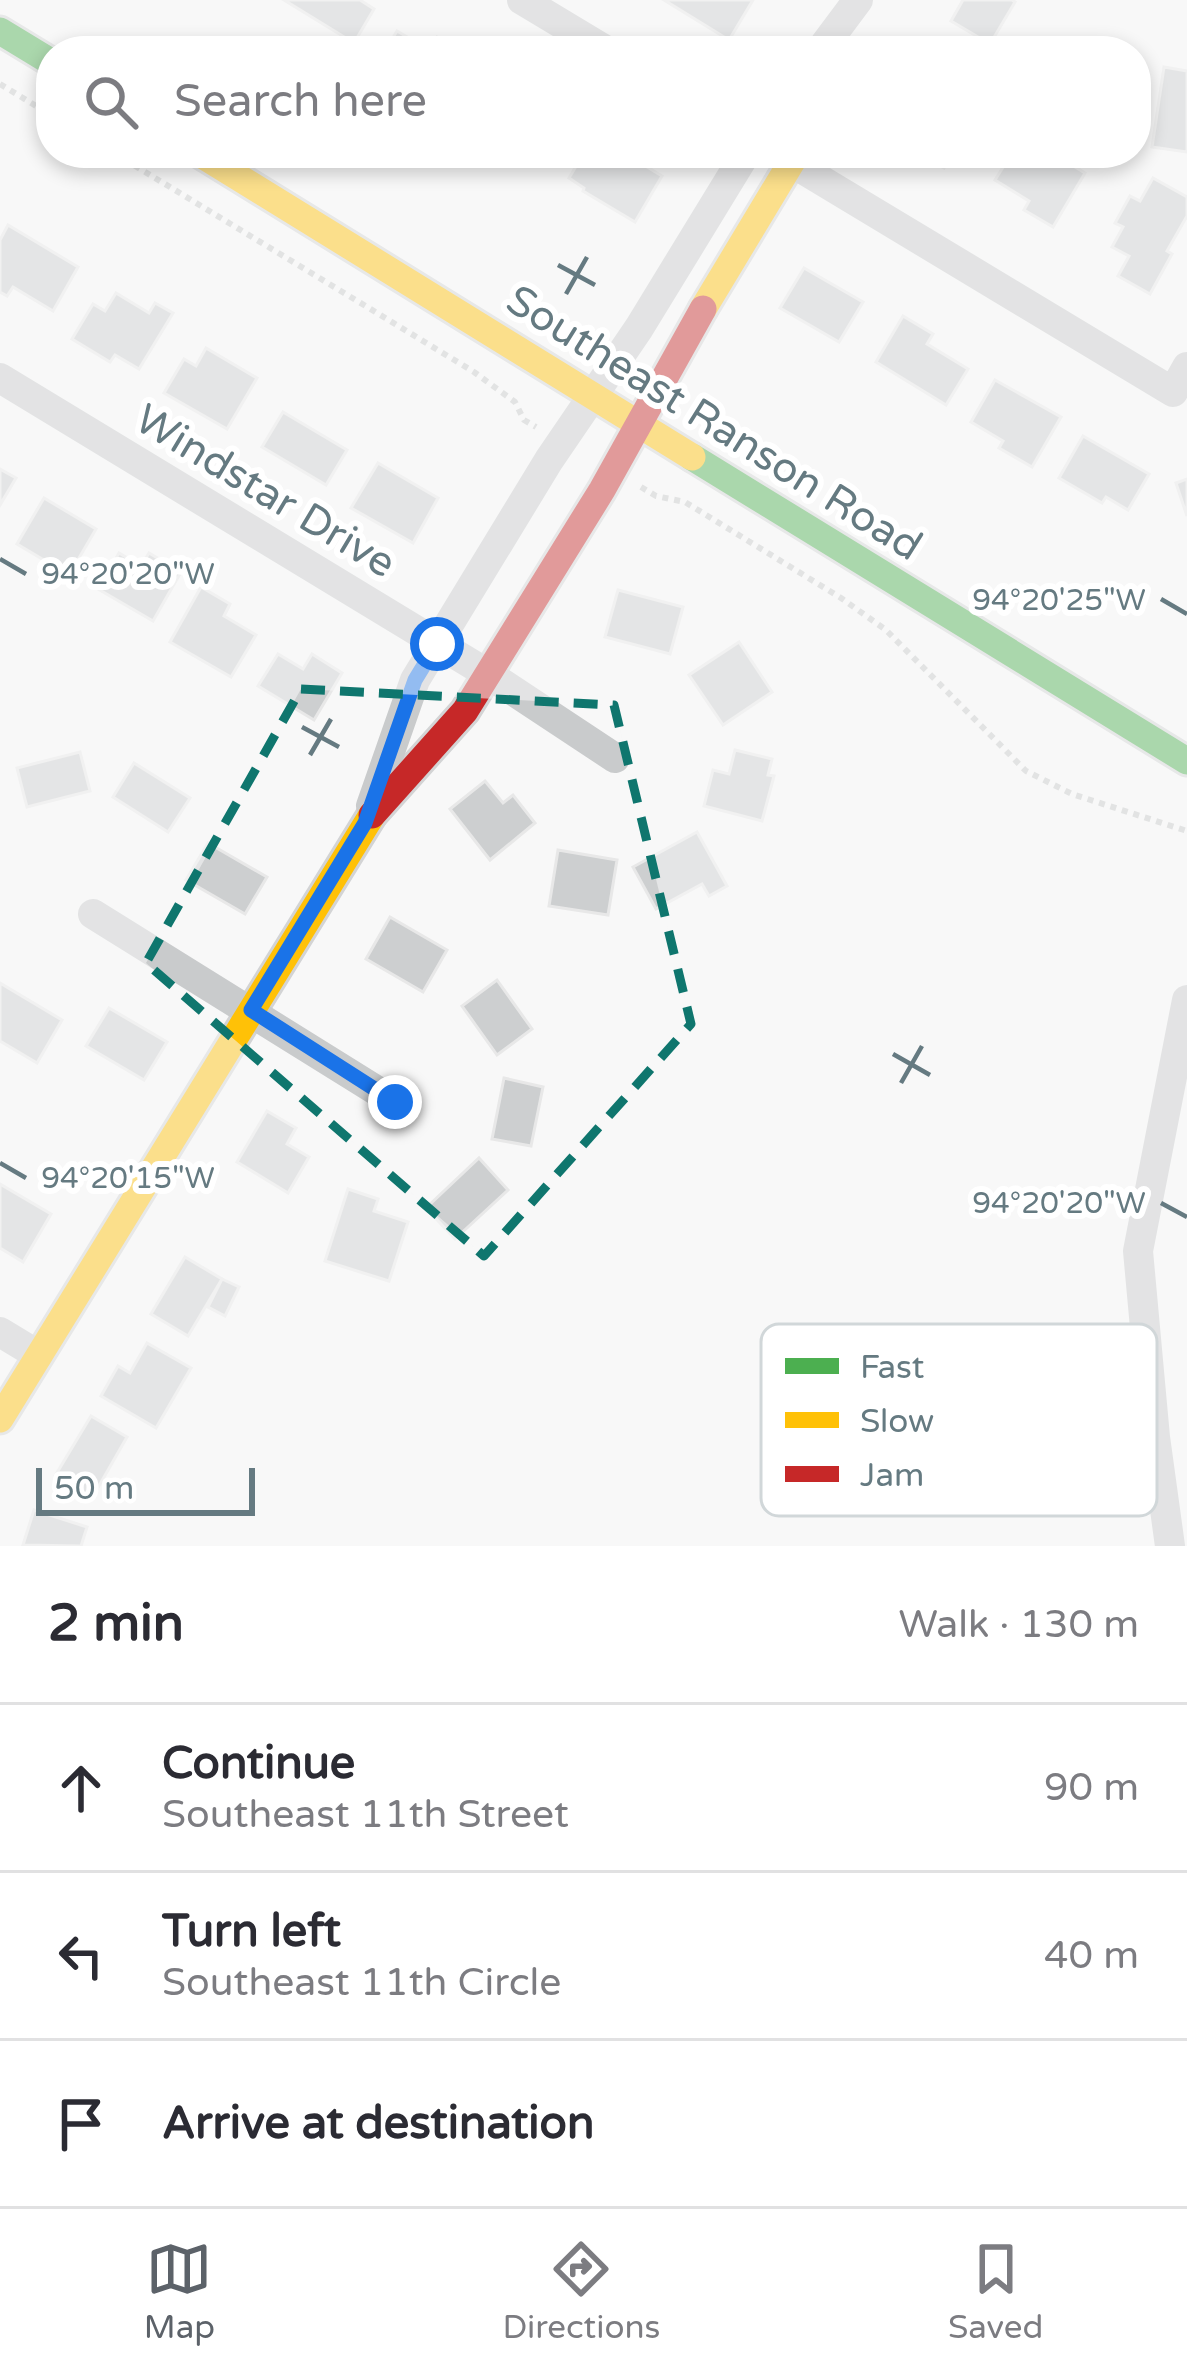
<!DOCTYPE html>
<html lang="en">
<head>
<meta charset="utf-8">
<style>
  :root { --surface:#fff; --page:#f2f2f3; --text:#2b2b33; --muted:#7c7c81; --line:#e1e1e2; --accent:#5c6269 }
  body { margin:0; font-family:"Varela Round",sans-serif; background:var(--page); color:var(--text) }
  .scale { position:absolute; left:36px; bottom:30px; width:219px; box-sizing:border-box; padding-left:12px; border:6px solid #657a81; border-top:0; font-size:33px; line-height:42px; white-space:nowrap; color:#657a81; -webkit-text-stroke:9px #fff; paint-order:stroke }
  .stop { position:absolute; width:36px; height:36px; margin:-27px; border:9px solid #1a73e8; border-radius:50%; background:#fff }
  .stop.end { background:#1a73e8; border-color:#fff; box-shadow:0 3px 12px #0008 }
  .list { margin:0; padding:0; list-style:none }
  h2 { display:flex; justify-content:space-between; align-items:center; height:156px; margin:0; padding:0 48px; font-size:51px }
  h2 small { font-size:39px; font-weight:400; color:var(--muted) }
  .list li { display:grid; grid-template-columns:78px 1fr auto; gap:36px; align-items:center; box-sizing:border-box; height:168px; padding:0 48px; border-top:3px solid var(--line) }
  .list b { display:block; font-size:45px; white-space:nowrap }
  .list p { margin:0; font-size:39px; white-space:nowrap; color:var(--muted) }
  .list em { font-size:39px; font-style:normal; color:var(--muted) }
  .icon { flex:none; width:66px; height:66px; fill:none; stroke:currentColor; stroke-width:2; stroke-linecap:round; stroke-linejoin:round }
  .map { position:relative; flex:none; width:1187px; height:1546px; overflow:hidden }
  .search { position:absolute; background:var(--surface); box-shadow:0 6px 18px #0003; left:36px; right:36px; top:36px; height:132px; display:flex; align-items:center; gap:30px; box-sizing:border-box; padding:0 42px; border-radius:48px; color:var(--muted); font-size:45px }
  .sheet { height:660px; background:var(--surface) }
  nav { display:flex; justify-content:space-around; align-items:center; box-sizing:border-box; height:168px; border-top:3px solid var(--line); background:var(--surface); font-size:33px; color:var(--muted) }
  nav a { display:grid; justify-items:center; gap:6px }
  nav .on { color:var(--accent) }
  .map>svg:first-child { display:block }
  .building { fill:#cdcfd0; stroke:#e8e8e8; stroke-width:3 }
  .lines { fill:none; stroke-linecap:round; stroke-linejoin:round }
  .fast-casing { stroke:#d3d4d5; stroke-width:33 }
  .slow-casing { stroke:#d3d4d5; stroke-width:33 }
  .jam-casing { stroke:#d3d4d5; stroke-width:33 }
  .path { stroke:#c8caca; stroke-width:6; stroke-dasharray:6 6; stroke-linecap:butt }
  .street { stroke:#c9cbcc; stroke-width:30 }
  .fast { stroke:#4caf50; stroke-width:27 }
  .slow { stroke:#ffc107; stroke-width:27 }
  .jam { stroke:#c62828; stroke-width:27 }
  .route { stroke:#1a73e8; stroke-width:15 }
  .marked { fill:none; stroke:#0f766e; stroke-width:9; stroke-dasharray:24 15; stroke-linejoin:round }
  .ticks { fill:none; stroke:#657a81; stroke-width:4.5 }
  .labels { text-anchor:middle; stroke-width:12; stroke-linejoin:round; paint-order:stroke }
  .street-label { font-size:42px; fill:#657a81; stroke:#fff }
  .key { fill:#fff; stroke:#d1d7d9; stroke-width:3 }
  .key-label { font-size:33px; fill:#657a81 }
  .ticks-label { font-size:30px; text-anchor:middle; fill:#657a81; stroke:#fff; stroke-width:12; stroke-linejoin:round; paint-order:stroke }
</style>
</head>
<body>
<div class="map">
<svg width="1187" height="1546" viewBox="0 0 1187 1546">
  <rect width="100%" height="100%" fill="#f8f8f8"/>
  <!-- building -->
  <g class="building">
    <polygon points="284,0 360,0 374,9 354,43"/>
    <polygon points="664,0 753,0 729,40"/>
    <polygon points="963,0 1012,0 1015,2 990,44 951,21"/>
    <polygon points="397,31 429,50 437,37 462,51 385,51"/>
    <polygon points="1164,67 1187,71 1187,152 1152,147"/>
    <polygon points="584,153 624,153 662,176 635,222 583,191 584,188 569,178"/>
    <polygon points="918,153 953,153 944,168"/>
    <polygon points="1012,153 1052,153 1085,173 1053,227 1024,210 1029,201 995,180"/>
    <polygon points="1153,178 1187,197 1187,216 1167,251 1172,254 1150,294 1118,276 1129,256 1112,247 1123,227 1115,223 1130,196 1140,201"/>
    <polygon points="8,225 78,267 53,311 13,287 7,296 0,292 0,240"/>
    <polygon points="804,268 863,302 839,342 780,308"/>
    <polygon points="116,293 149,313 155,303 173,313 139,369 115,355 110,362 72,339 93,304 105,311"/>
    <polygon points="903,316 933,334 927,344 968,369 946,405 876,362"/>
    <polygon points="206,348 257,378 227,429 164,393 184,359 196,366"/>
    <polygon points="995,380 1061,417 1032,467 999,448 1003,441 971,422"/>
    <polygon points="283,412 347,450 326,485 262,447"/>
    <polygon points="1083,436 1149,474 1128,510 1106,497 1102,503 1059,478"/>
    <polygon points="378,463 438,498 413,543 351,508"/>
    <polygon points="0,469 16,478 0,505"/>
    <polygon points="1187,479 1187,516 1176,483"/>
    <polygon points="44,498 96,529 69,575 17,544"/>
    <polygon points="119,553 141,566 149,553 181,572 153,621 98,589"/>
    <polygon points="201,587 230,604 224,616 256,635 231,677 170,642"/>
    <polygon points="618,590 683,607 670,654 605,637"/>
    <polygon points="739,642 772,692 723,725 689,675"/>
    <polygon points="278,654 303,669 312,654 342,673 314,720 258,686"/>
    <polygon points="735,750 772,759 768,775 774,776 762,821 704,806 713,770 729,774"/>
    <polygon points="80,752 90,791 27,807 17,768"/>
    <polygon points="134,763 190,798 168,832 113,797"/>
    <polygon points="485,781 503,803 513,795 535,823 490,860 450,809"/>
    <polygon points="697,832 727,886 709,896 702,884 656,909 633,867"/>
    <polygon points="208,843 267,877 245,914 186,880"/>
    <polygon points="558,850 617,860 608,915 549,906"/>
    <polygon points="390,917 447,950 423,992 366,959"/>
    <polygon points="497,980 532,1029 497,1055 462,1006"/>
    <polygon points="0,983 62,1020 37,1063 0,1041"/>
    <polygon points="109,1008 167,1042 144,1080 86,1046"/>
    <polygon points="504,1078 543,1087 531,1146 492,1139"/>
    <polygon points="267,1111 296,1128 287,1144 309,1157 288,1193 237,1162"/>
    <polygon points="479,1158 508,1190 455,1239 426,1208"/>
    <polygon points="0,1184 51,1214 23,1262 0,1248"/>
    <polygon points="348,1189 378,1199 374,1211 408,1222 389,1281 325,1261"/>
    <polygon points="185,1257 222,1279 188,1336 151,1314"/>
    <polygon points="222,1279 239,1287 225,1316 208,1307"/>
    <polygon points="147,1343 191,1368 156,1428 101,1396 118,1366 130,1373"/>
    <polygon points="91,1416 127,1437 92,1498 55,1476"/>
    <polygon points="34,1510 87,1527 81,1546 23,1545"/>
  </g>
  <g class="lines">
    <!-- fast casing -->
    <g class="fast-casing">
      <g id="fast">
        <polyline points="0,31 51,62"/>
        <polyline points="692,457 1187,761"/>
      </g>
    </g>
    <!-- slow casing -->
    <g class="slow-casing">
      <g id="slow">
        <polyline points="199,153 692,457"/>
        <polyline points="703,309 797,153"/>
        <polyline points="0,1419 372,815"/>
      </g>
    </g>
    <!-- jam casing -->
    <g class="jam-casing">
      <polyline id="jam" points="372,815 465,711 602,490 703,309"/>
    </g>
    <!-- path -->
    <g class="path">
      <polyline points="0,84 51,115"/>
      <polyline points="114,153 474,372 515,402 524,420 536,427"/>
      <polyline points="641,487 656,496 685,502 841,598 886,630 1026,771 1072,794 1187,831"/>
    </g>
    <!-- street -->
    <g class="street">
      <polyline points="522,0 607,51"/>
      <polyline points="820,51 858,0"/>
      <polyline points="776,153 1173,392 1187,367"/>
      <polyline points="0,378 488,674 615,758"/>
      <polyline points="371,806 415,680 549,460 639,328 746,153"/>
      <polyline points="93,914 395,1102"/>
      <polyline points="0,1332 38,1355"/>
      <polyline points="1170,1546 1155,1437 1138,1251 1187,1000"/>
    </g>
    <!-- fast -->
    <use href="#fast" class="fast"/>
    <!-- slow -->
    <use href="#slow" class="slow"/>
    <!-- jam -->
    <use href="#jam" class="jam"/>
  </g>
  <g class="lines">
    <!-- route -->
    <polyline class="route" points="395,1102 251,1010 365,823 415,680 437,644"/>
  </g>
  <!-- marked area -->
  <path d="M0 0H1187V1546H0ZM 301,689 L 614,705 L 691,1024 L 484,1256 L 146,963 Z" fill="#f8f8f8" fill-opacity=".55" fill-rule="evenodd"/>
  <path class="marked" d="M 301,689 L 614,705 L 691,1024 L 484,1256 L 146,963 Z"/>
  <!-- ticks -->
  <path class="ticks" d="M 558,265 L 595,285M 566,294 L 587,257M 0,559 L 26,574M 1161,599 L 1187,614M 302,727 L 339,747M 310,755 L 331,719M 893,1054 L 930,1075M 901,1083 L 922,1046M 0,1163 L 26,1178M 1161,1203 L 1187,1217"/>
  <g class="labels">
    <!-- street labels -->
    <g class="street-label">
      <text transform="translate(715 422) rotate(32)" y="15">Southeast Ranson Road</text>
      <text transform="translate(266 490) rotate(31)" y="15">Windstar Drive</text>
    </g>
  </g>
  <!-- legend -->
  <rect x="761" y="1324" width="396" height="192" rx="18" class="key"/>
  <rect x="785" y="1358" width="54" height="16" fill="#4caf50"/>
  <rect x="785" y="1412" width="54" height="16" fill="#ffc107"/>
  <rect x="785" y="1466" width="54" height="16" fill="#c62828"/>
  <g class="key-label">
    <text x="860" y="1378">Fast</text>
    <text x="860" y="1432">Slow</text>
    <text x="860" y="1486">Jam</text>
  </g>
  <g class="ticks-label">
    <text x="128" y="584">94°20'20"W</text>
    <text x="1059" y="610">94°20'25"W</text>
    <text x="128" y="1188">94°20'15"W</text>
    <text x="1059" y="1213">94°20'20"W</text>
  </g>
</svg>
<div class="scale">50 m</div>
<div class="stop" style="left:437px;top:644px"></div>
<div class="stop end" style="left:395px;top:1102px"></div>
<div class="search"><svg class="icon" aria-label="search" viewBox="0 0 24 24"><circle cx="10" cy="10" r="6"/><path d="M15 15l6 6"/></svg>Search here</div>
</div>
<section class="sheet">
<h2>2 min<small>Walk · 130 m</small></h2>
<ul class="list">
<li><svg class="icon" aria-label="ahead" viewBox="0 0 24 24"><path d="M12 20V5M6 11l6-6 6 6"/></svg><div><b>Continue</b><p>Southeast 11th Street</p></div><em>90 m</em></li>
<li><svg class="icon" aria-label="left" viewBox="0 0 24 24"><path d="M17 20v-9H6M10 6l-5 5 5 5"/></svg><div><b>Turn left</b><p>Southeast 11th Circle</p></div><em>40 m</em></li>
<li><svg class="icon" aria-label="arrive" viewBox="0 0 24 24"><path d="M6 21V4h12l-3 4 3 4H6"/></svg><div><b>Arrive at destination</b></div></li>
</ul>
</section>
<nav>
<a class="on"><svg class="icon" aria-label="map" viewBox="0 0 24 24"><path d="M3 6l6-2 6 2 6-2v14l-6 2-6-2-6 2zM9 4v14M15 6v14"/></svg>Map</a>
<a><svg class="icon" aria-label="directions" viewBox="0 0 24 24"><path d="M12 3l9 9-9 9-9-9zM9 14v-3h6M13 9l2 2-2 2"/></svg>Directions</a>
<a><svg class="icon" aria-label="saved" viewBox="0 0 24 24"><path d="M7 4h10v16l-5-4-5 4z"/></svg>Saved</a>
</nav>
</body>
</html>
